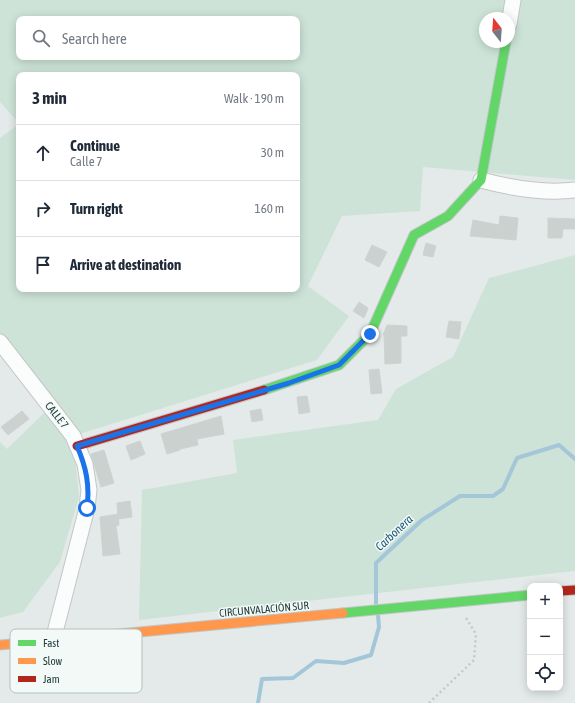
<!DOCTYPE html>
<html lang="en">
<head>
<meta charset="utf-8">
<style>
  :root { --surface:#fff; --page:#f6f6f7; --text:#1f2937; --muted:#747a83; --line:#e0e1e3 }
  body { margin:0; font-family:"Asap Condensed",sans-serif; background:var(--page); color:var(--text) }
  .controls { position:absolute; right:12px; bottom:12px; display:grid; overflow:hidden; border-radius:8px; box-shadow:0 2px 10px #0003 }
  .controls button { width:36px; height:36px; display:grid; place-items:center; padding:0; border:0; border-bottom:1px solid var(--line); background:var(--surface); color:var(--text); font:20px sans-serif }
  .compass { position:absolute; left:479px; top:12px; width:36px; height:36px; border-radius:50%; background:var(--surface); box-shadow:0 2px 10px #0003; rotate:343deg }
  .stop { position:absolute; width:12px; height:12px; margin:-9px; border:3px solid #1a73e8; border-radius:50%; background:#fff }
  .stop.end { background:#1a73e8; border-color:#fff; box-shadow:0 1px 4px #0008 }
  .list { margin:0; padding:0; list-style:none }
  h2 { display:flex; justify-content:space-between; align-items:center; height:52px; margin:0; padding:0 16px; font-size:17px }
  h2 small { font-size:13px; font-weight:400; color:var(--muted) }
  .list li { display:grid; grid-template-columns:26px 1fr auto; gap:12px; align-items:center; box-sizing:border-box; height:56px; padding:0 16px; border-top:1px solid var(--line) }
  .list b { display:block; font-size:15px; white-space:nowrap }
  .list p { margin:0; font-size:13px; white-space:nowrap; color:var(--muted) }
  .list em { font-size:13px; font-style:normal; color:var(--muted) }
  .icon { flex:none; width:22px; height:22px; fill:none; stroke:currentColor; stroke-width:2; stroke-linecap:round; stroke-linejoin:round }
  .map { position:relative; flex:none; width:575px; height:703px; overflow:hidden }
  .search { position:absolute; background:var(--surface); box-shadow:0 2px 10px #0003; left:16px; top:16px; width:284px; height:44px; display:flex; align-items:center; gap:10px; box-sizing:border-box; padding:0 14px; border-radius:8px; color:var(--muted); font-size:15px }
  .panel { position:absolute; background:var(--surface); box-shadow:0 2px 10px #0003; left:16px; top:72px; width:284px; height:220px; border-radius:8px }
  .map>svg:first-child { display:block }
  .green { fill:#cde3d8; fill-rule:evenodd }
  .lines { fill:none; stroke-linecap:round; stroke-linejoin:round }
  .stream { stroke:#a4c6d9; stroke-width:4 }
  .building { fill:#cbd1cf; stroke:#cdd3d2 }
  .street-casing { stroke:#c1c7c6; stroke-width:17 }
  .fast-casing { stroke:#c0c7c6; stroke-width:11 }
  .slow-casing { stroke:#c0c7c6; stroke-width:11 }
  .jam-casing { stroke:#c0c7c6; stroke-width:11 }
  .path { stroke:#c1cac9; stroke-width:2.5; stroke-dasharray:2 3; stroke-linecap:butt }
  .street { stroke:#fbfcfc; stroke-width:15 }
  .fast { stroke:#63d668; stroke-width:9 }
  .slow { stroke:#ff974d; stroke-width:9 }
  .jam { stroke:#b3261e; stroke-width:9 }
  .route { stroke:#1a73e8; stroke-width:5 }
  .labels { text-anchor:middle; stroke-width:3; stroke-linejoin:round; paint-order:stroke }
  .street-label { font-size:11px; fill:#213e3c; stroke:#f2f9f7 }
  .water-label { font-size:12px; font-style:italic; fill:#1a567a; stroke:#f2f9f7 }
  .key { fill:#f2f9f7; stroke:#b3c1bf; stroke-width:1 }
  .key-label { font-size:11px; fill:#213e3c }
</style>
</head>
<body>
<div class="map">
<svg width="575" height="703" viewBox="0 0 575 703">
  <rect width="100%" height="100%" fill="#e4eae9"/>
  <!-- green -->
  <g class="green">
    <path d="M 0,0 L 575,0 L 575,180 L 423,167 L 420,211 L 342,216 L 308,286 L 349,316 L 317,360 L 73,436 L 79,497 L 60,562 L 23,612 L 0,618 L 0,442 L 7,449 L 47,410 L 0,339 L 0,138 L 19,124 L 19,289 L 297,289 L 297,75 L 19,75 L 19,123 L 0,102 ZM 485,18 L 509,18 L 509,42 L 485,42 ZM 19,19 L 297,19 L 297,57 L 19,57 Z"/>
    <polygon points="575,255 575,571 139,620 142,490 237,473 233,440 378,420 396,389 453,357 489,278"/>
  </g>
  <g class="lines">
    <!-- stream -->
    <g class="stream">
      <polyline points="376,603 376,563 422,520 460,496 493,496 503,489 517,458 559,445 575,459"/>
      <polyline points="258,703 262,679 293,678 316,661 344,663 371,655 379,627 378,615"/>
    </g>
  </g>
  <!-- building -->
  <g class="building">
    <polygon points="500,216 518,218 516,240 470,236 473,220 499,225"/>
    <polygon points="548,218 575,219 575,229 563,229 562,238 548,238"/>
    <polygon points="426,243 436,246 433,257 423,255"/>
    <polygon points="372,245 387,252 379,267 365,260"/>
    <polygon points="359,302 368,308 364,318 353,311"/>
    <polygon points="449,321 461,322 459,339 446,337"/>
    <polygon points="387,325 407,326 407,336 401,336 401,363 385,364 384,335 383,335"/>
    <polygon points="379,369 382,393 371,394 369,370"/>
    <polygon points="307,396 310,412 299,414 297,397"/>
    <polygon points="261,409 263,420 252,422 250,411"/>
    <polygon points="22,411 29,419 8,435 1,427"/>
    <polygon points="221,416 224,434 197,439 198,445 180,449 180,450 167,454 161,434"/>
    <polygon points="140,441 145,454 131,460 126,446"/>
    <polygon points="104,450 114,483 101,487 91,454"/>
    <polygon points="130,501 132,517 118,519 117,503"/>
    <polygon points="118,514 119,525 116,526 120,554 103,556 100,517"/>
  </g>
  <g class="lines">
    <!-- street casing -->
    <g class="street-casing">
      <g id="street">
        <polyline points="509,24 513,0"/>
        <path d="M 481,180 C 511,188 544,194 575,190"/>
        <polyline points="0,342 73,436 85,464 89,490 87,508 53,640"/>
      </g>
    </g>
    <!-- fast casing -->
    <g class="fast-casing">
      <g id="fast">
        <polyline points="264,390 339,365 370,334 414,235 448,216 481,180 506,42"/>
        <polyline points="343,613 530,595"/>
      </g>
    </g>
    <!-- slow casing -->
    <g class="slow-casing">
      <polyline id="slow" points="0,645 343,613"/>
    </g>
    <!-- jam casing -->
    <g class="jam-casing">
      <g id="jam">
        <polyline points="77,446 264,390"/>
        <polyline points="560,591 575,590"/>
      </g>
    </g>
    <!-- path -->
    <polyline class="path" points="429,703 474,660 476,634 466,618"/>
    <!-- street -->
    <use href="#street" class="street"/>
    <!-- fast -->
    <use href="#fast" class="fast"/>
    <!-- slow -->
    <use href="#slow" class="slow"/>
    <!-- jam -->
    <use href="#jam" class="jam"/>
  </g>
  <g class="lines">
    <!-- route -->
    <path class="route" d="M 87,508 C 90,485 86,467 77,446 L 289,383 L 339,365 L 370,334"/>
  </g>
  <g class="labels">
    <!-- street labels -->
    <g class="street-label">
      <text transform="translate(57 415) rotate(52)" y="4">CALLE 7</text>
      <text transform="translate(264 609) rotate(-5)" y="4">CIRCUNVALACIÓN SUR</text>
    </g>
    <!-- water labels -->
    <g class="water-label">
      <text transform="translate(394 533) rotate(-43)" y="4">Carbonera</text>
    </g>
  </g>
  <!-- legend -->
  <rect x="10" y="629" width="132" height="64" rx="6" class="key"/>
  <rect x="18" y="640" width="18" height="6" fill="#63d668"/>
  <rect x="18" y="658" width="18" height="6" fill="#ff974d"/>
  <rect x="18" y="676" width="18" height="6" fill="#b3261e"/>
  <g class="key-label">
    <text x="43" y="647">Fast</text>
    <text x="43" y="665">Slow</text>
    <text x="43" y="683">Jam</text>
  </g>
</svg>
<div class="controls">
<button>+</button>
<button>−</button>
<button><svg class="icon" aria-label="locate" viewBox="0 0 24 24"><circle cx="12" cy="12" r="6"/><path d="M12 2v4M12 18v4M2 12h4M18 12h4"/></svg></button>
</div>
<svg class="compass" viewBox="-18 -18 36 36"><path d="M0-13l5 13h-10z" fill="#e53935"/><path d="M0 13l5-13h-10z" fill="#747a83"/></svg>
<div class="stop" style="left:87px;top:508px"></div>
<div class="stop end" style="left:370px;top:334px"></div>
<div class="search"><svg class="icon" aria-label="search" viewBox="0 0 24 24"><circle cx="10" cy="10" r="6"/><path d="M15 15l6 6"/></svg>Search here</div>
<section class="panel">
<h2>3 min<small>Walk · 190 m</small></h2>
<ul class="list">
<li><svg class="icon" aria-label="ahead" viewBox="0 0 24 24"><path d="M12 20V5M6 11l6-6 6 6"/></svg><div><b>Continue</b><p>Calle 7</p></div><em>30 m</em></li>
<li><svg class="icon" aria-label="right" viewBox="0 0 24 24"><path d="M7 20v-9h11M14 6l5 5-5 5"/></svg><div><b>Turn right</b></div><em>160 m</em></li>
<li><svg class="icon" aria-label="arrive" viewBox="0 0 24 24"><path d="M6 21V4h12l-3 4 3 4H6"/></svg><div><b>Arrive at destination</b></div></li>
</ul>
</section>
</div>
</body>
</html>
